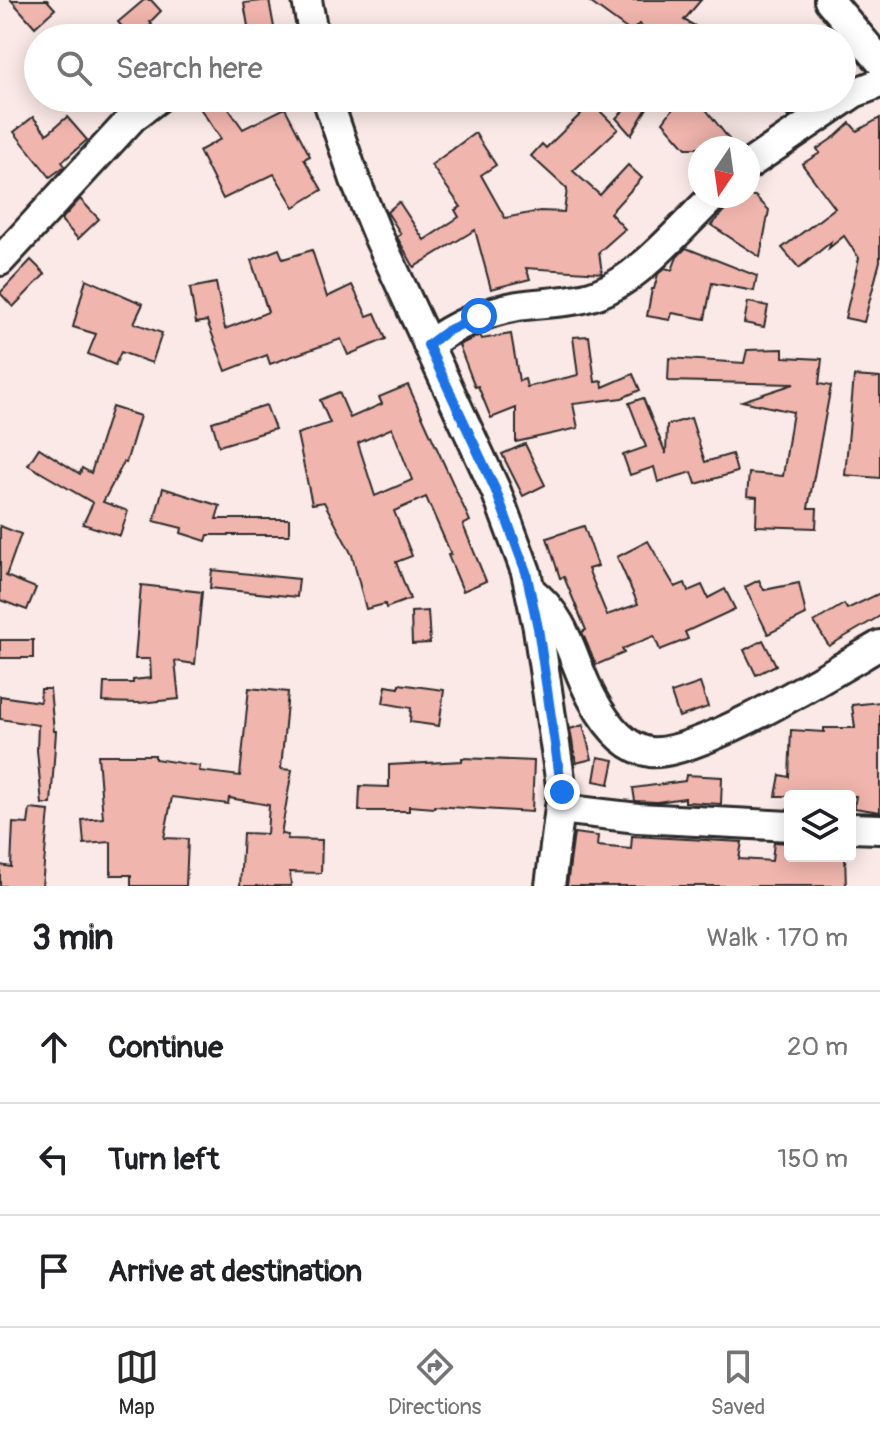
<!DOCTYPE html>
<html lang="en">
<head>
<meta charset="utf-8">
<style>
  :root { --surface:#fff; --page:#f6f6f6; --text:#202124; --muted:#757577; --line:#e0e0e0; --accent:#2b2b2b }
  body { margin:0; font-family:Pangolin,sans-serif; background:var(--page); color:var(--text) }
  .controls { position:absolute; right:24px; bottom:24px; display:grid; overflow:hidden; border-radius:8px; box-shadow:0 4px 20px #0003 }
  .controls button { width:72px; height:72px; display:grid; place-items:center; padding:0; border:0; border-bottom:2px solid var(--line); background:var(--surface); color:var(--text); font:40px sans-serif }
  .compass { position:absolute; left:688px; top:136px; width:72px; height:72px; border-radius:50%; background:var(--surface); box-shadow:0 4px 20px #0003; rotate:193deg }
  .stop { position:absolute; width:24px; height:24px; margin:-18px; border:6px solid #1a73e8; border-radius:50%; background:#fff }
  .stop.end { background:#1a73e8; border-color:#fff; box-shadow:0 2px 8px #0008 }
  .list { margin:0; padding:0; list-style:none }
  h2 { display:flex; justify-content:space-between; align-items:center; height:104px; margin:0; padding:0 32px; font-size:34px }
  h2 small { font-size:26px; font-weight:400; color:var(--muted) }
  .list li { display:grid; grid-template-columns:52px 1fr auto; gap:24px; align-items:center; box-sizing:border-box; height:112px; padding:0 32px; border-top:2px solid var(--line) }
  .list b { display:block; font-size:30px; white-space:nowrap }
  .list em { font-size:26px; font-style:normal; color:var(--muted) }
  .icon { flex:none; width:44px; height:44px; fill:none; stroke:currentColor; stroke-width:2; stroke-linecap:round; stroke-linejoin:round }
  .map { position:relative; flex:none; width:880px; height:886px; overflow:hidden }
  .search { position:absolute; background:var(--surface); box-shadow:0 4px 20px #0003; left:24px; right:24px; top:24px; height:88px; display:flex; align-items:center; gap:20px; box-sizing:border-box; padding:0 28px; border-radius:44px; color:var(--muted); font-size:30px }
  .sheet { height:440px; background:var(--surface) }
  nav { display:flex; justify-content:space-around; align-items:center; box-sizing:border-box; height:112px; border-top:2px solid var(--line); background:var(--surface); font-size:22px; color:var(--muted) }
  nav a { display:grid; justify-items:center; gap:4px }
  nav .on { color:var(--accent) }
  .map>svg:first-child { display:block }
  .building { fill:#f0b5ad; stroke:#2b2b2b; stroke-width:2; fill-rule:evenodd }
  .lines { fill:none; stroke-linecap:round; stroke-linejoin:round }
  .minor-casing { stroke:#2b2b2b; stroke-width:34 }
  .minor { stroke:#fff; stroke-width:28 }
  .route { stroke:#1a73e8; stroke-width:10 }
</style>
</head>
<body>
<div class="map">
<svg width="880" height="886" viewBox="0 0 880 886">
  <rect width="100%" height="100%" fill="#fae9e6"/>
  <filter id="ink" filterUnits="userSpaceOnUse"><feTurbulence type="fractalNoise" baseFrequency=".0125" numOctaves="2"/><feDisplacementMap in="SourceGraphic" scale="16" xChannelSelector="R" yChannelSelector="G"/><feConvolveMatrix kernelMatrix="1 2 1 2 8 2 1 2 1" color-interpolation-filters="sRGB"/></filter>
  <g filter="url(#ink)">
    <!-- building -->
    <g class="building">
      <polygon points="11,0 47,0 55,9 35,27"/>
      <polygon points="144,0 151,0 161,11 150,22 152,24 136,38 132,38 118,22"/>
      <polygon points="269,0 276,38 250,38 244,3"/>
      <polygon points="587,0 701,0 684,20 695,26 688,38 652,38 639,24 631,32"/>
      <polygon points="193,98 221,98 243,129 285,108 310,156 304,159 322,190 294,207 274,174 223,199 199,151 221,139"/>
      <polygon points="637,98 653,98 631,135 616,118"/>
      <polygon points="681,98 697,98 736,148 686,148 663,122"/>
      <polygon points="773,98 815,98 788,117"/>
      <polygon points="592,103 618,129 573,171 600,195 628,165 642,178 610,213 625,229 599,252 602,273 526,268 530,279 491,289 475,230 414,267 397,237 401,234 387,212 399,202 424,240 459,217 455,210 461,207 431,165 475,133 496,165 481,175 505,218 540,211 564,212 567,189 531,156 542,144 546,148"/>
      <polygon points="33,117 47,134 67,117 87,140 62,162 65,166 50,177 14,132"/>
      <polygon points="880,118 880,261 864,322 845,318 859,258 844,236 829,248 831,242 799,268 782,248 835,208 802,164 820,153 817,149 836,136 850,123 857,131"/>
      <polygon points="737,196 755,196 769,210 760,257 711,225"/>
      <polygon points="80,199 99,219 78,239 61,220"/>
      <polygon points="686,248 757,276 754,291 712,283 705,319 672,313 670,320 647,316 652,289 654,289 658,274 665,268 672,270 677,257"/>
      <polygon points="279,249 283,259 312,250 327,297 352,285 367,316 375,313 386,339 348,355 341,339 270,364 267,355 226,371 207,321 196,323 190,288 216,283 225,329 268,312 251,260"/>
      <polygon points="31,260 45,274 13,307 0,293"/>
      <polygon points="86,279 143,304 134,323 162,333 152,363 121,352 115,365 88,354 96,334 73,327"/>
      <polygon points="748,302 768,306 764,327 744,323"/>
      <polygon points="511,334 519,381 525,379 527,387 578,375 573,337 589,336 595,382 602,381 603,387 633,374 640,390 622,398 573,404 578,428 516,442 516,408 491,418 478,386 475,387 459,345 480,335 482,339"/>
      <polygon points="783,349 783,357 822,359 819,384 831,386 808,508 817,508 816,528 756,526 757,497 747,496 749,473 783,476 793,412 742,401 794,384 668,381 669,358 744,363 747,350"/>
      <polygon points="854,376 880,378 880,478 845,475"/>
      <path d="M 408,385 L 470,521 L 463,525 L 486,581 L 463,591 L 448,555 L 451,554 L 426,497 L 394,511 L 412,556 L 396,562 L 410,599 L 386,608 L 385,604 L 366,609 L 352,555 L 324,502 L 312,504 L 297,434 L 330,423 L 320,400 L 339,392 L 350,418 L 382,404 L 379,397 ZM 392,428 L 412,480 L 375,496 L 358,443 Z"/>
      <polygon points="643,398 666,454 667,425 691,418 705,462 732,454 737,472 696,484 692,472 658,482 654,467 630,475 623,455 646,447 629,403"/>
      <polygon points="266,405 275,429 219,446 212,422"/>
      <polygon points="112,407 140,416 126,463 124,462 103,502 128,511 120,536 83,524 93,503 28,465 39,448 80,474 82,468 91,473"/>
      <polygon points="525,444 545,485 523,496 502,454"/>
      <polygon points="163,488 220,506 216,519 289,519 289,535 208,535 206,541 181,533 182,528 154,521"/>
      <polygon points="0,526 21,534 6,576 36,588 27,610 0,600"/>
      <polygon points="584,526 598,566 588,569 607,615 638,604 617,557 648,541 675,587 685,583 688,591 702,585 708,598 725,589 735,609 685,632 688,639 660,650 654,636 622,649 624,653 596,665 582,632 586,630 564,577 560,578 547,538"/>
      <polygon points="212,570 299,579 297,597 210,588"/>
      <polygon points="759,580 764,590 799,583 806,615 768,634 745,587"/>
      <polygon points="141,585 202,592 195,664 175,661 179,699 139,703 103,702 104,683 133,683 133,680 151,678 150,659 135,659"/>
      <polygon points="880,593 880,616 829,646 814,622 844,604 847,609"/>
      <polygon points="428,611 430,643 412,644 411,612"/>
      <rect x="0" y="640" width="33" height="18"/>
      <polygon points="763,640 776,665 756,675 744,650"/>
      <polygon points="700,683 708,707 679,717 671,693"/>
      <polygon points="399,684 444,690 439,726 410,722 411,708 383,703 386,686 399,688"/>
      <polygon points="249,688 288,692 281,769 292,770 281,834 288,835 287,839 322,840 321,873 290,872 291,886 240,886 243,833 267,834 269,805 229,798 228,804 172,797 164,838 188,839 186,886 131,886 131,875 111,875 111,842 84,844 82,820 103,818 98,755 155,755 155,759 200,766 199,771 240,776"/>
      <polygon points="41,689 50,689 54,731 56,731 51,804 42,804 37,750 38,725 0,719 0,696 40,702"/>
      <polygon points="880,702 880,812 854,808 856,796 776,796 780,775 789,777 791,730 824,732 824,728 855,728 852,705"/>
      <polygon points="583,725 592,759 576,763 570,729"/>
      <polygon points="598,757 614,760 609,784 594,781"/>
      <polygon points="462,758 534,761 532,812 434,806 434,808 409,806 409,811 359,811 360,786 389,787 389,765 462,761"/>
      <polygon points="686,775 722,777 721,804 685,802 685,798 657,802 635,801 633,788 685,781"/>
      <polygon points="30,809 49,811 42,886 0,886 0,865 11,867 13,823 28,824"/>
      <polygon points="574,833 598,836 597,846 631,849 632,836 742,842 739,859 772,861 774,842 790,843 789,856 845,856 846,886 567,886"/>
    </g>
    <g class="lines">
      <!-- minor casing -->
      <g class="minor-casing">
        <g id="minor">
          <polyline points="307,0 314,38"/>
          <polyline points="829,0 880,61"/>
          <polyline points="327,98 355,180 378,236 496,491 526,572 538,628 562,792 550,886"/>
          <polyline points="748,165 854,93 880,83"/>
          <polyline points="0,261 133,117 158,98"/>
          <path d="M 428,345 C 455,325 485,312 518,306 C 544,302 572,303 597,294 C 640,278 680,228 714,196"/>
          <path d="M 531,591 C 568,619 572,662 593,700 C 605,722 623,748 650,752 C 697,757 835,671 880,645"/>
          <polyline points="560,809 638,818 790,826"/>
          <polyline points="850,828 880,829"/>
        </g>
      </g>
      <!-- minor -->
      <use href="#minor" class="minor"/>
    </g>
  </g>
  <g class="lines" filter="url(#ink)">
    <!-- route -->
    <polyline class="route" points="479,316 447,331 428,345 496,491 526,572 538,628 562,792"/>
  </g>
</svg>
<div class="controls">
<button><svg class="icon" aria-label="layers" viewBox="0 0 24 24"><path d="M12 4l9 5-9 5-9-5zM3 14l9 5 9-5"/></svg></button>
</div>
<svg class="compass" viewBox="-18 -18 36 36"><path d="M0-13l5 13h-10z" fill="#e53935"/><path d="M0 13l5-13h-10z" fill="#757577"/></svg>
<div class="stop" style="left:479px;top:316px"></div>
<div class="stop end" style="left:562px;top:792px"></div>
<div class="search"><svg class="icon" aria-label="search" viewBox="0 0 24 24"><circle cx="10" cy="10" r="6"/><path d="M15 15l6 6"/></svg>Search here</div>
</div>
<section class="sheet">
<h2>3 min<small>Walk · 170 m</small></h2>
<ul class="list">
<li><svg class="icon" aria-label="ahead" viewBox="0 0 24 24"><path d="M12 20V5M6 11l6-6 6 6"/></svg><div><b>Continue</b></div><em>20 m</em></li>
<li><svg class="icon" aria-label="left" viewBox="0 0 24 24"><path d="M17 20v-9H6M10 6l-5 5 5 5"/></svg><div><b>Turn left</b></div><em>150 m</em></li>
<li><svg class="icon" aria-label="arrive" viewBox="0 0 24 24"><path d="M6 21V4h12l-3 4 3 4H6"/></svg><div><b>Arrive at destination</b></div></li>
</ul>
</section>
<nav>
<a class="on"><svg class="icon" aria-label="map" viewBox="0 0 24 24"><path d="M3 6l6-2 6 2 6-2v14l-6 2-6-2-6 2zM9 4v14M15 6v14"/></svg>Map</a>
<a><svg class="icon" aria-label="directions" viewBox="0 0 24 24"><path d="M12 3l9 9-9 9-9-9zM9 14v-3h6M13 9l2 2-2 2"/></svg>Directions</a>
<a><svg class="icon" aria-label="saved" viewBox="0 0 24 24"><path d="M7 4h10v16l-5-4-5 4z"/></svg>Saved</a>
</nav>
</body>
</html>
